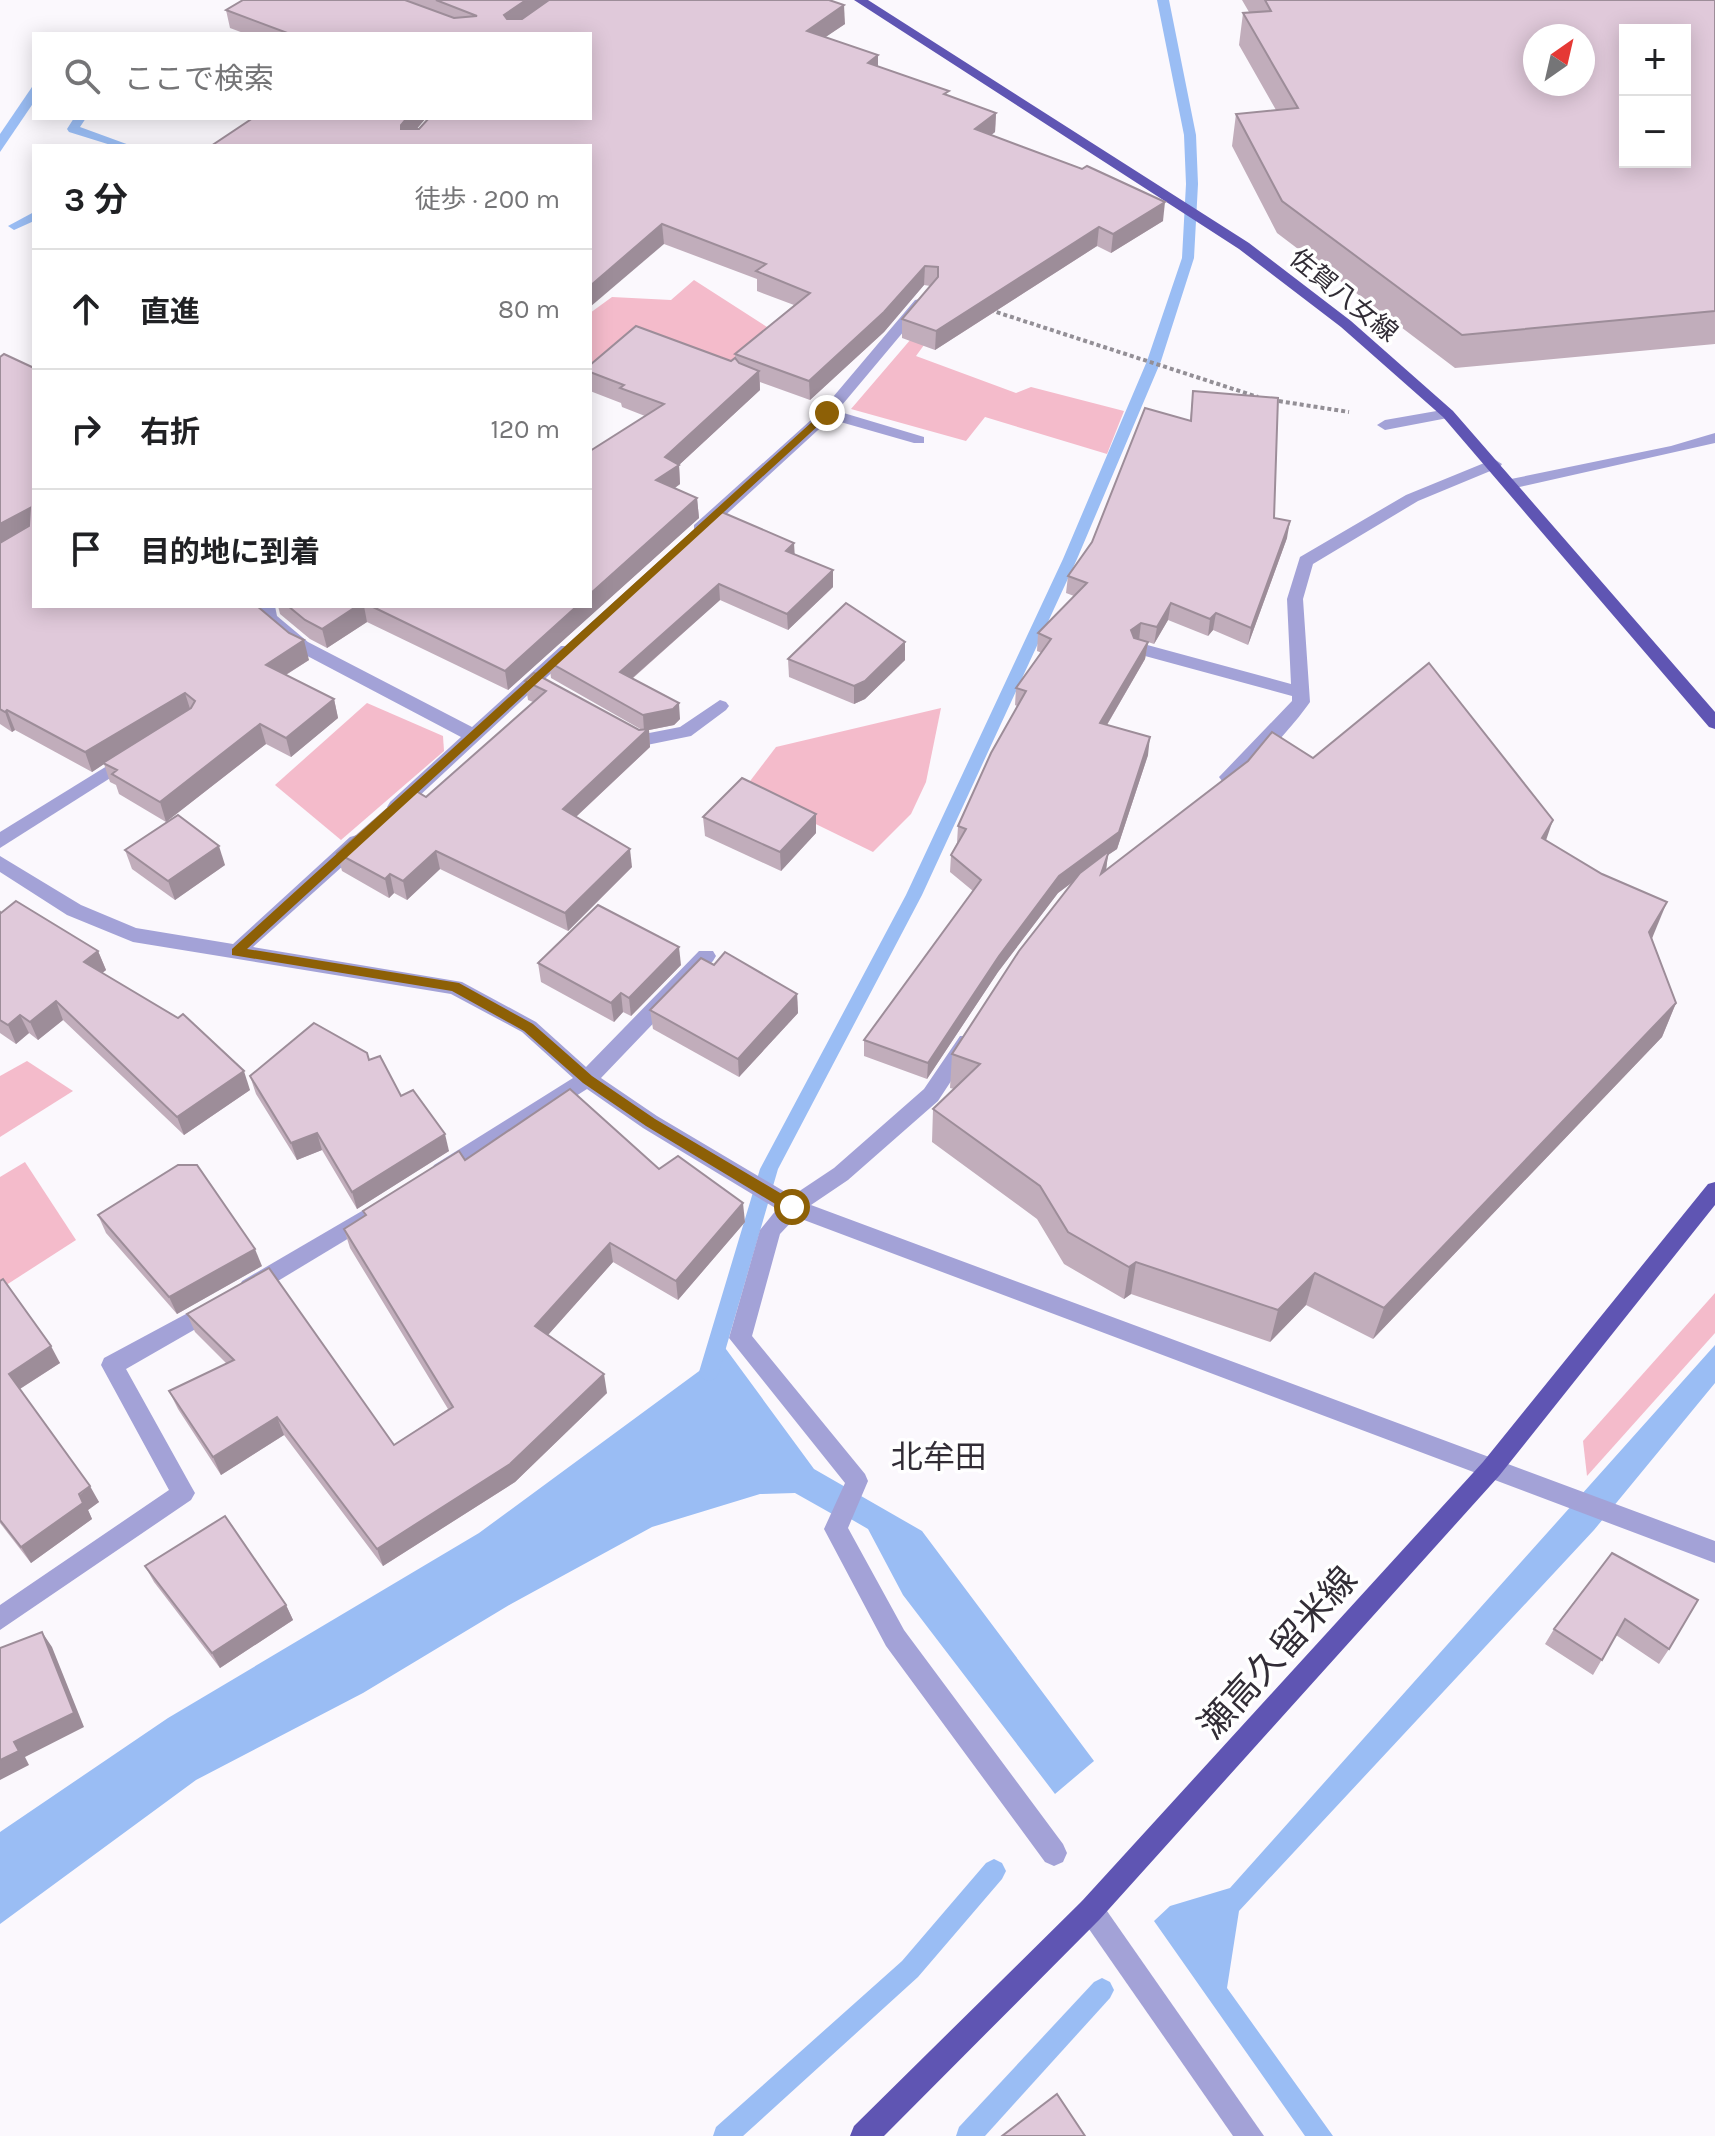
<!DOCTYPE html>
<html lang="ja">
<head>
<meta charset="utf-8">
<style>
  :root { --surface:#fff; --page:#f6f6f6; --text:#202124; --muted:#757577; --line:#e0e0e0 }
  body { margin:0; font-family:Karla,"Noto Sans JP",sans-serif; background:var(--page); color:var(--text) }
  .controls { position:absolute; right:24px; top:24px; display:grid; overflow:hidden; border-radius:0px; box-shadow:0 4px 20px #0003 }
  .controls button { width:72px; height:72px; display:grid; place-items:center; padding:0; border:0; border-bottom:2px solid var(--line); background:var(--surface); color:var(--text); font:40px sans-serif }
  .compass { position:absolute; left:1523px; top:24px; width:72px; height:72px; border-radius:50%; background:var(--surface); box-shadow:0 4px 20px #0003; rotate:34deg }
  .stop { position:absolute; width:24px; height:24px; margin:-18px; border:6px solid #8d6006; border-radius:50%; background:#fff }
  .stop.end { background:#8d6006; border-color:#fff; box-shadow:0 2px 8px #0008 }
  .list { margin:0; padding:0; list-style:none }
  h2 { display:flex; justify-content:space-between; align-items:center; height:104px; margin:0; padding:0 32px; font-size:34px }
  h2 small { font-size:26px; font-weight:400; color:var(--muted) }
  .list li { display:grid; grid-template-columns:52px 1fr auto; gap:24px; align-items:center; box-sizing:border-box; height:120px; padding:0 32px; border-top:2px solid var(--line) }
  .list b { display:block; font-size:30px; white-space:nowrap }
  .list em { font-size:26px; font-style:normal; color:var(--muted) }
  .icon { flex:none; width:44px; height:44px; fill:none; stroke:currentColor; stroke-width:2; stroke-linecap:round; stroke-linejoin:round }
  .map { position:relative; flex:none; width:1715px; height:2136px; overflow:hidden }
  .search { position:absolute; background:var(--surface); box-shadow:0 4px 20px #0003; left:32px; top:32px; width:560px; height:88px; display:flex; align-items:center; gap:20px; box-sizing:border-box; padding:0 28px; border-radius:0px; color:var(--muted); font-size:30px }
  .panel { position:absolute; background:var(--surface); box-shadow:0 4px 20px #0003; left:32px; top:144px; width:560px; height:464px; border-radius:0px }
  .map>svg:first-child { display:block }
  .green { fill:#f4bbcb }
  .water { fill:#9abdf4 }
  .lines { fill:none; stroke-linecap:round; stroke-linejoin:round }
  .stream { fill:#9abdf4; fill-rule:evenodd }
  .path { stroke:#938f96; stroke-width:4; stroke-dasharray:4 3; stroke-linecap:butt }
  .minor { fill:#a3a2d7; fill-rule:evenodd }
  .major { fill:#5f55b3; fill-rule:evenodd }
  .wall { fill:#c1adbb }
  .shaded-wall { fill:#9d8d99 }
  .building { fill:#e0c9da; stroke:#9d8d99; stroke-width:2; fill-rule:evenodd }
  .route { fill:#8d6006 }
  .labels { text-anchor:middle; stroke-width:7; stroke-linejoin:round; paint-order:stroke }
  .far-street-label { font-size:26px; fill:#322d36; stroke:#fff }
  .neighbourhood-label { font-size:32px; fill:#322d36; stroke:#fff }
  .near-street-label { font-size:36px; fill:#322d36; stroke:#fff }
</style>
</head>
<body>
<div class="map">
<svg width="1715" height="2136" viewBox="0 0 1715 2136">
  <rect width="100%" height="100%" fill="#fbf8fd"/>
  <!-- green -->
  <g class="green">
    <polygon points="694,280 784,338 740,376 602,370 590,363 590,313 612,297 671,300"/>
    <polygon points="911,339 924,345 916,356 1016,393 1031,387 1124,411 1107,454 985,417 966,441 851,409"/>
    <polygon points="367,703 443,736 444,751 341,840 275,785"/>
    <polygon points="941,708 926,782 911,814 873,852 744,789 776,747"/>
    <polygon points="27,1061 73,1091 0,1137 0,1076"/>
    <polygon points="25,1162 76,1240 0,1289 0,1177"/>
    <polygon points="1715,1293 1715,1333 1587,1476 1583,1441"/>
  </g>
  <!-- water -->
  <g class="water">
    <polygon points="34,84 34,102 0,152 0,134"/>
    <polygon points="723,1345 814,1469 922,1531 1094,1761 1055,1794 903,1595 868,1529 837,1511 834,1515 795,1493 760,1494 652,1527 511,1604 363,1693 196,1780 0,1924 0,1832 168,1718 479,1533 706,1366 707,1353"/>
    <polygon points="1715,1345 1715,1383 1594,1530 1239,1911 1227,1988 1333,2136 1305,2136 1154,1921 1170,1906 1230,1888"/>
  </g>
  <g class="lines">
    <!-- stream -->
    <g class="stream">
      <polygon points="1157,0 1169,0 1196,135 1198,184 1194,258 1161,361 1077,559 922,895 778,1169 719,1372 716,1378 709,1381 702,1378 699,1372 760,1169 906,895 1063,559 1147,361 1182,258 1186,184 1184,135"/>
      <polygon points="74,118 86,118 80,127 132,146 114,146 69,132 67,129"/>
      <polygon points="34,212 34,221 14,230 8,226"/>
      <polygon points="994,1859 1002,1863 1006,1871 1002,1879 918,1977 743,2136 713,2136 716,2127 902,1961 986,1863"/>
      <polygon points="1102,1978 1110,1982 1114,1990 1110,1998 985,2136 956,2136 959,2127 1094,1982"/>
    </g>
    <!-- path -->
    <g class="path">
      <polyline points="990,310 1258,397"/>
      <polyline points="1272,400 1349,412"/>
    </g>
    <!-- minor -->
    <g class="minor">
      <polygon points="920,299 925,300 925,306 837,411 924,437 924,443 914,443 830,419 706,533 694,533 694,525 822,410 915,300"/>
      <polygon points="1448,409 1453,411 1453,417 1385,430 1377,425 1385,420"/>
      <polygon points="1715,433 1715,443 1511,489 1503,484 1511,479 1671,446"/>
      <path d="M 1494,459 L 1502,464 L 1500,467 L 1418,501 L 1313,564 L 1303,599 L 1310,702 C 1298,720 1242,787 1222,781 L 1219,777 L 1292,701 L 1292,696 L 1134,653 L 1131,649 L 1134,645 L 1140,643 L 1291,684 L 1287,599 L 1300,557 L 1406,495 Z"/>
      <polygon points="259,606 275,606 277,616 308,642 472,727 561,646 573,646 576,650 402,812 396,813 387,807 390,802 461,737 296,650 263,622"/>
      <polygon points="720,700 726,702 729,706 726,710 691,736 642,746 615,730 624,724 644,734 680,727"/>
      <polygon points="128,753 137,759 134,763 0,848 0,832"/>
      <polygon points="357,835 366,842 364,847 253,947 462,982 536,1022 586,1067 699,951 713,951 716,956 713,961 601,1078 657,1116 792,1196 834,1168 924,1089 960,1036 974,1036 977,1041 974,1046 938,1101 848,1180 811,1205 1715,1541 1715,1563 796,1217 780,1234 752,1336 865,1474 868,1481 848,1528 904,1630 1063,1844 1067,1853 1063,1862 1054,1866 1045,1862 886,1646 824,1529 845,1483 729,1338 760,1230 777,1209 643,1128 587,1089 448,1177 441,1179 434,1177 431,1171 434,1165 573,1078 522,1032 451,994 133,942 67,915 0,872 0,856 81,905 136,928 233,944 350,837"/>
      <polygon points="367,1208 374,1211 378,1217 374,1223 258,1293 250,1296 242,1293 239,1287 242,1281"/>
      <polygon points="212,1300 220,1303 223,1309 220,1315 126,1369 191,1486 195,1493 191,1500 0,1630 0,1605 169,1490 101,1365 104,1358"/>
      <polygon points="1091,1897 1100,1901 1264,2136 1233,2136 1082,1919 1078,1910 1082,1901"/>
    </g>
    <!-- major -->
    <g class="major">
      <polygon points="854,0 868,0 1249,243 1351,321 1453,411 1715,712 1715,729 1709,727 1443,417 1341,327 1239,249"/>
      <polygon points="1715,1182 1715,1205 1499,1476 1100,1919 884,2136 850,2136 854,2126 1082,1901 1483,1462 1708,1184"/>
    </g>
  </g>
  <!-- wall -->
  <g class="wall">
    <polygon points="243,0 829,0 845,24 825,37 878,55 878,66 949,96 996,113 995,132 991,135 1163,221 1111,253 1097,246 935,350 902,338 902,319 930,286 924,285 884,332 810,400 760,382 760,390 679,465 680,484 675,488 697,498 699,518 508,690 367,622 327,648 310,639 280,614 278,606 590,606 645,416 622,407 621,403 590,391 590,365 731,361 735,359 735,354 794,305 757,291 757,279 664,244 211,146 426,118 416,129 590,118 590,34 246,34 230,28 226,10"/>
    <polygon points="1242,0 1715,0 1715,344 1455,368 1277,233 1232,146 1236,114 1276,110 1239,45 1243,13 1249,12"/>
    <polygon points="0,357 34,606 309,660 286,675 334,699 338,718 291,757 266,744 166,822 119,794 116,785 110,782 104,764 92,772 15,730 12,732 0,724"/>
    <polygon points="1193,391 1287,538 1248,645 1213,630 1208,636 1168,620 1154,644 1148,642 1145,659 1107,725 1148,755 1117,849 1108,855 1106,870 1313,758 1546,840 1653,936 1652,939 1676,1003 1662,1037 1373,1339 1306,1305 1270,1342 1131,1294 1124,1299 1064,1264 1037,1219 932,1142 933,1109 954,1089 950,1088 952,1054 1073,882 1058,893 998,972 927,1079 864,1056 864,1040 973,891 950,872 951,855 957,843 958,826 1017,706 1015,705 1016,688 1042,653 1037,651 1038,633 1074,596 1066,593 1068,576 1190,421"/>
    <polygon points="717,510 795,555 833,570 833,587 788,630 720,600 632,679 680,719 674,725 649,730 650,747 576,817 632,867 568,931 440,869 407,900 394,893 389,898 342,871 337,853 426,797 533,702 528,700 525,681 639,730 642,730 551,678 549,662"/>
    <polygon points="788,659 905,660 865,699 854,704 789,677"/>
    <polygon points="816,814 816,833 781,871 705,836 703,817"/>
    <polygon points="125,850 225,865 175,900 132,869"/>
    <polygon points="0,912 98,951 106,970 102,973 250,1090 184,1135 63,1020 38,1040 29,1033 16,1044 0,1033"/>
    <polygon points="538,963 681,965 631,1016 623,1012 614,1022 541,982"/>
    <polygon points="714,965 797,994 798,1013 739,1077 653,1029 650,1010"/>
    <polygon points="369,1060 449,1151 357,1209 322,1150 297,1160 256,1094 250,1076"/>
    <polygon points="465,1160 659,1169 745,1222 678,1300 613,1262 548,1335 607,1393 515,1482 383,1566 284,1435 221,1475 178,1409 169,1391 227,1364 195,1332 187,1314 394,1445 448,1409 350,1248 344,1229 365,1216 363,1211"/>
    <polygon points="98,1215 262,1266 177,1314 106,1233"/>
    <polygon points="0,1281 60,1363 20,1389 99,1502 88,1510 92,1519 31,1563 0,1523"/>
    <polygon points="1612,1553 1669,1649 1659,1664 1616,1635 1593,1675 1545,1644 1554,1629"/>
    <polygon points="145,1566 286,1605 293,1620 220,1668 154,1582"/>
  </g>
  <!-- shaded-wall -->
  <g class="shaded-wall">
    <polygon points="526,0 554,0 506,34 504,15"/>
    <polygon points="844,5 845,24 808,49 807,31"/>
    <polygon points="878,55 878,74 868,63"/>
    <polygon points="996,113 995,132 975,148 975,129"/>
    <polygon points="407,118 426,118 404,144 401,125"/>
    <polygon points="1165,202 1163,221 1111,253 1113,234"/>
    <polygon points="662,224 664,244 590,307 590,286"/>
    <polygon points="1099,227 1097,246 935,350 936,331"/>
    <polygon points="925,266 924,285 884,332 810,400 809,381"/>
    <polygon points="759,371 760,390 679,465 680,484 658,500 656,480 665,457"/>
    <polygon points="697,498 699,518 508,690 505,671 577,606 590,606 590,594"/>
    <polygon points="30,508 34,521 0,548 0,524"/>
    <polygon points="1290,521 1287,538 1248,645 1251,628"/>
    <polygon points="794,543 795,559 786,551"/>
    <polygon points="833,570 833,587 788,630 787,614"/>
    <polygon points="719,584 720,600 621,688 620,672"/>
    <polygon points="1171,603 1168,620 1154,644 1157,627"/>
    <polygon points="357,606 364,606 367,622 327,648 322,629"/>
    <polygon points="1216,613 1213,630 1208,636 1210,619"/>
    <polygon points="1141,623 1139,640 1129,647 1131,630"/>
    <polygon points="304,640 309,660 271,684 266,665"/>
    <polygon points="905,642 905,660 865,699 854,704 854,686"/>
    <polygon points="1148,642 1145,659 1098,740 1100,723"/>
    <polygon points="185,693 191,712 103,763 104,764 92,772 85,752"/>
    <polygon points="334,699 338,718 291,757 286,738"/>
    <polygon points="679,703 680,719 674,725 649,730 650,747 565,827 563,809 644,731 643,715"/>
    <polygon points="7,710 15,730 12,732 5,712"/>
    <polygon points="260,724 266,744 166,822 160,802"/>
    <polygon points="1150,737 1148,755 1117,849 1108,855 1104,885 1101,874 1107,856 1058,893 998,972 927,1079 928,1063 999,956"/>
    <polygon points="816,814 816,833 781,871 780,852"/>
    <polygon points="1553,820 1541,855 1542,838"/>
    <polygon points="219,846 225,865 175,900 168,881"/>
    <polygon points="630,849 632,867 568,931 565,913"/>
    <polygon points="436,851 440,869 407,900 403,881"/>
    <polygon points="390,874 394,893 389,898 385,879"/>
    <polygon points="1667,902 1653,936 1635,966 1649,932"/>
    <polygon points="679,947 681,965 631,1016 629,998"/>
    <polygon points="98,951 106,970 92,981 84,962"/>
    <polygon points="621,993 623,1012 614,1022 611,1003"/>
    <polygon points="797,994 798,1013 739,1077 738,1059"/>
    <polygon points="56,1001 63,1020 38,1040 30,1022"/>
    <polygon points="1676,1003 1662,1037 1373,1339 1384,1308"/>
    <polygon points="20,1015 29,1033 16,1044 8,1025"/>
    <polygon points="244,1071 250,1090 184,1135 177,1117"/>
    <polygon points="317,1133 322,1150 297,1160 291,1143"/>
    <polygon points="445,1134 449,1151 357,1209 352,1192"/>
    <polygon points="743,1203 745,1222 678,1300 676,1281"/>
    <polygon points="610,1243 613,1262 539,1345 535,1326"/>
    <polygon points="255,1249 262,1266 177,1314 169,1297"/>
    <polygon points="1136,1262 1131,1294 1124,1299 1129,1267"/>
    <polygon points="1315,1273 1306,1305 1270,1342 1278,1310"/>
    <polygon points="51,1346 60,1363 18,1390 9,1374"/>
    <polygon points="604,1374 607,1393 515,1482 383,1566 377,1549"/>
    <polygon points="277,1417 284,1435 221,1475 213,1457"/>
    <polygon points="90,1486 99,1502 88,1510 92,1519 31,1563 21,1547"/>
    <polygon points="286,1605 293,1620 220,1668 212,1653"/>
    <polygon points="42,1632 52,1647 84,1727 25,1757 29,1765 0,1780 0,1760 14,1742"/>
  </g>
  <!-- building -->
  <g class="building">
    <polygon points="243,0 405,0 454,18 477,16 436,0 526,0 504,15 507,19 522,19 549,0 829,0 844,5 807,31 878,55 868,63 949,91 944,94 996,113 975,129 1082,169 1087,166 1165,202 1113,234 1099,227 936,331 902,319 938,277 938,267 925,266 884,312 809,381 735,354 810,293 756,271 766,264 662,224 590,286 590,146 211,146 253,118 407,118 401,125 401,129 419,129 429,118 590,118 590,34 290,34 226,10"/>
    <path d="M 1265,0 L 1715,0 L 1715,311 L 1462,335 L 1282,201 L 1236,114 L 1298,108 L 1243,13 L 1271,11 ZM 1625,30 L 1685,30 L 1685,162 L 1625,162 ZM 1535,36 L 1583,36 L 1583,84 L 1535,84 Z"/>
    <polygon points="636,326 731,361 735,358 739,363 759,371 665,457 679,465 656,480 697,498 590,594 590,451 664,404 620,388 624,385 590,372 590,365"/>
    <polygon points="4,354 34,368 34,606 257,606 289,633 304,640 266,665 334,699 286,738 260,724 160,802 112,774 117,770 103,763 191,708 195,701 185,693 85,752 7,710 5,712 0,709 0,543 29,526 30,508 0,524 0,357"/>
    <polygon points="1193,391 1278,398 1274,518 1290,521 1251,628 1216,613 1210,619 1171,603 1157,627 1141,623 1131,630 1134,638 1148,642 1100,723 1150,737 1119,832 1059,876 999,956 928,1063 864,1040 981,880 951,855 966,829 958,826 991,753 1026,691 1016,688 1051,639 1038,633 1087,583 1068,576 1092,542 1145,408 1191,421"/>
    <polygon points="717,510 794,543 786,551 833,570 787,614 719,584 620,672 679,703 673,709 643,715 549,662"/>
    <polygon points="846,603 905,642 865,681 854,686 788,659"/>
    <polygon points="288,606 357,606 322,629 305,620"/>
    <polygon points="371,606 577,606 505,671"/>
    <polygon points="1429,663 1553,820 1542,838 1602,874 1667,902 1649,932 1676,1003 1384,1308 1315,1273 1278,1310 1136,1262 1129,1267 1068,1232 1040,1186 933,1109 980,1064 952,1054 1019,951 1080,873 1109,851 1101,874 1248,761 1272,732 1313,758"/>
    <polygon points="534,673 639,730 648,729 563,809 630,849 565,913 436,851 403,881 390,874 385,879 337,853 411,788 426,797 546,691 525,681"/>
    <polygon points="742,778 816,814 780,852 703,817"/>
    <polygon points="178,815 219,846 168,881 125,850"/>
    <polygon points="16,901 98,951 84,962 178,1018 183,1014 244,1071 177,1117 56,1001 30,1022 20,1015 8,1025 0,1020 0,912 1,913"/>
    <polygon points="598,905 679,947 629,998 621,993 611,1003 538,963"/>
    <polygon points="725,952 797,994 738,1059 650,1010 701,958 714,965"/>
    <polygon points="314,1023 367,1053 369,1060 380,1056 401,1096 413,1090 445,1134 352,1192 317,1133 291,1143 250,1076"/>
    <polygon points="570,1089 659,1169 678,1156 743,1203 676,1281 610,1243 535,1326 604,1374 510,1464 377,1549 277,1417 213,1457 169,1391 234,1360 187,1314 269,1268 394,1445 453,1407 344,1229 366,1215 363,1211 459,1151 465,1160"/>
    <polygon points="178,1165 197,1165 255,1249 169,1297 98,1215"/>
    <polygon points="3,1279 51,1346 9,1374 90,1486 79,1494 83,1503 21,1547 0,1520 0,1281"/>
    <polygon points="225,1516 286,1605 212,1653 145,1566"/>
    <polygon points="1612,1553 1698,1600 1669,1649 1625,1619 1602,1660 1554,1629"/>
    <polygon points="42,1632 74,1713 14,1742 19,1751 0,1760 0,1648"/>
    <polygon points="1057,2094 1085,2136 1002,2136"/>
  </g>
  <!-- route -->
  <polygon class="route" points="824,411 832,413 247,949 459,983 533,1024 592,1076 655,1119 797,1203 797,1211 787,1211 646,1126 583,1083 524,1031 452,991 232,955 232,949"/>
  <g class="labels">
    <!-- far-street labels -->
    <g class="far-street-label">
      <text transform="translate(1344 295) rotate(39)" y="9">佐賀八女線</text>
    </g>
    <!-- neighbourhood labels -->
    <g class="neighbourhood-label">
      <text x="939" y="1468">北牟田</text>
    </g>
    <!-- near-street labels -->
    <g class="near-street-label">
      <text transform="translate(1277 1652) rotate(-48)" y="13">瀬高久留米線</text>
    </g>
  </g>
</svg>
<div class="controls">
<button>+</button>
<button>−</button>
</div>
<svg class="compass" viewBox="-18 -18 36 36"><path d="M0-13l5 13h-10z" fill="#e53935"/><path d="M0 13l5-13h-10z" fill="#757577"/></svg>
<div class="stop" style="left:792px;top:1207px"></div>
<div class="stop end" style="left:827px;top:413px"></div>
<div class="search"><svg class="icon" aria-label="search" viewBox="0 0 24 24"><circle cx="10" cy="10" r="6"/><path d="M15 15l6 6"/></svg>ここで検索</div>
<section class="panel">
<h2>3 分<small>徒歩 · 200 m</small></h2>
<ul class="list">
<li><svg class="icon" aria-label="ahead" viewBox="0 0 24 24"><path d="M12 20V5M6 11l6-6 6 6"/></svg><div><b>直進</b></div><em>80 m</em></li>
<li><svg class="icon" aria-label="right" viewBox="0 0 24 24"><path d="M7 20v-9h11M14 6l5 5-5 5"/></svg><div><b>右折</b></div><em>120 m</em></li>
<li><svg class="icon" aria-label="arrive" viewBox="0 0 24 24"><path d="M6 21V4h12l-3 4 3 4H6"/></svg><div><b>目的地に到着</b></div></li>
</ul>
</section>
</div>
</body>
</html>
